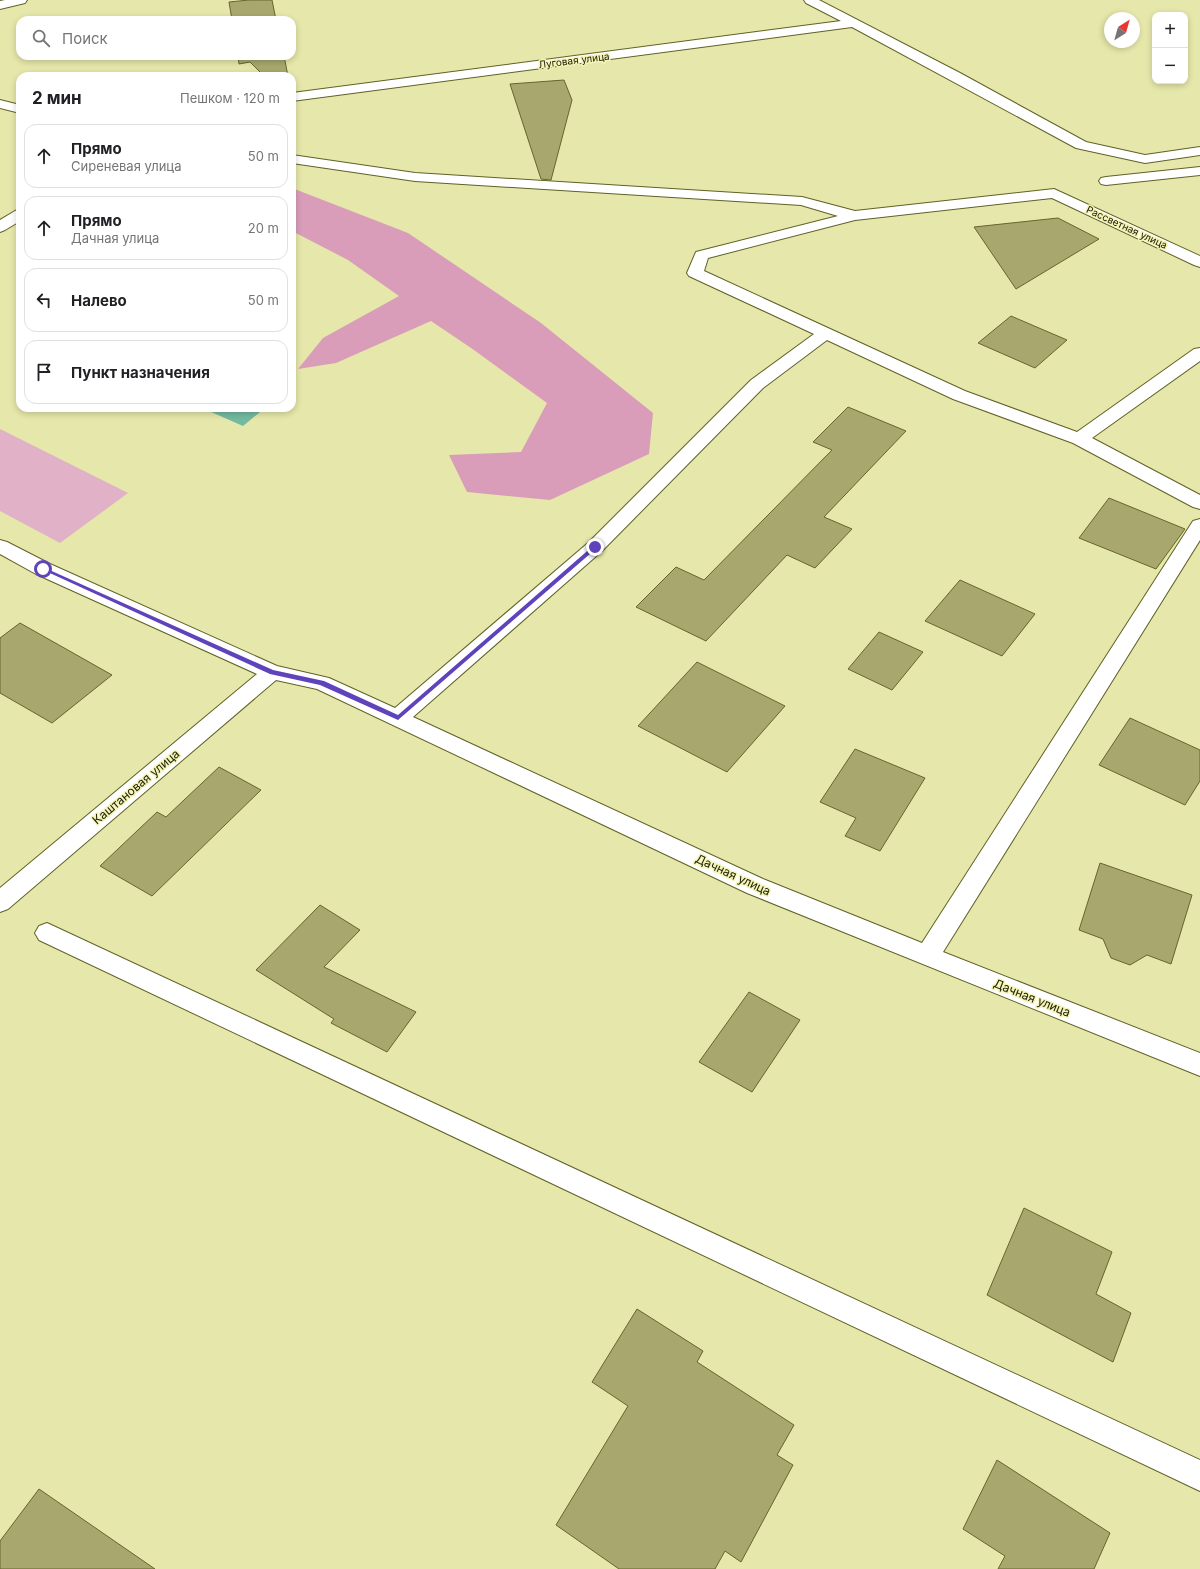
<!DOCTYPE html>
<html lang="ru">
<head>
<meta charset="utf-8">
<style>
  :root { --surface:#fff; --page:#f2f2f2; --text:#202124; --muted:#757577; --line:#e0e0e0 }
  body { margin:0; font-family:Inter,sans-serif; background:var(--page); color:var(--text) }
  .controls { position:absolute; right:12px; top:12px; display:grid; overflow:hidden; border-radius:8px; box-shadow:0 2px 6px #0003 }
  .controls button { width:36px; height:36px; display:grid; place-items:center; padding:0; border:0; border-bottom:1px solid var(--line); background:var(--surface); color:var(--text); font:20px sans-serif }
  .compass { position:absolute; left:1104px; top:12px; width:36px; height:36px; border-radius:50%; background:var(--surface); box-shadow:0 2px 6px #0003; rotate:37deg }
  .stop { position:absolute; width:12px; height:12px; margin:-9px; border:3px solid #5f43bb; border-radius:50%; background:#fff }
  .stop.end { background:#5f43bb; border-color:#fff; box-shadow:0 1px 4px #0008 }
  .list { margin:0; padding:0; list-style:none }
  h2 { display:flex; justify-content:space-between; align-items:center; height:52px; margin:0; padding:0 16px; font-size:17px }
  h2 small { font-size:13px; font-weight:400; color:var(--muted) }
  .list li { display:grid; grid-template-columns:26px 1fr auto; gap:12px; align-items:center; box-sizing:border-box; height:64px; margin:0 8px 8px; padding:0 8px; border:1px solid var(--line); border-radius:12px }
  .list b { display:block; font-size:15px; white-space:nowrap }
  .list p { margin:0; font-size:13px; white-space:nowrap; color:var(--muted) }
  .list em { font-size:13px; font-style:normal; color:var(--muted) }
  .icon { flex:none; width:22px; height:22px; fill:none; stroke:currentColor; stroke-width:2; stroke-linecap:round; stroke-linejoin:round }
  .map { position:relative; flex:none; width:1200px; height:1569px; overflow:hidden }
  .search { position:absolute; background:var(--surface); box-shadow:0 2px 6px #0003; left:16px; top:16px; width:280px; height:44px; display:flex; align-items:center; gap:10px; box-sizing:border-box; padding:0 14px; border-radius:12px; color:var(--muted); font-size:15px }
  .panel { position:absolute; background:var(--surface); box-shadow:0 2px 6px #0003; left:16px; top:72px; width:280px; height:340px; border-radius:12px }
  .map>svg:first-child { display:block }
  .green { fill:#e0b1c7 }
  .forest { fill:#d99dba }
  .water { fill:#74baa0 }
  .building { fill:#a8a86e; stroke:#66662c }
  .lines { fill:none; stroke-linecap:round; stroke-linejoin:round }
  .minor-casing { stroke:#616127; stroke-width:2 }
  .minor { fill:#fff; fill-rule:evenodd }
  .route { fill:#5f43bb }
  .labels { text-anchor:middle; stroke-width:3; stroke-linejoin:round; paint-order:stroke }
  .far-street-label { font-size:10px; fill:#23230b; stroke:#f3f4b6 }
  .street-label { font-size:12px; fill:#23230b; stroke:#f3f4b6 }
</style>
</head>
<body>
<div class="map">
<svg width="1200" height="1569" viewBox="0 0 1200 1569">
  <rect width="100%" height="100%" fill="#e6e7aa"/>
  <!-- green -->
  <polygon class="green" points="0,429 128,493 60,543 0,511"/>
  <!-- forest -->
  <polygon class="forest" points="292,188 408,233 541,323 653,413 649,454 550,500 467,492 449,455 521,452 547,403 474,350 431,321 336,363 298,369 323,338 399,296 348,260 292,231"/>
  <!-- water -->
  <polygon class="water" points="202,408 265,408 243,426"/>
  <!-- building -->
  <g class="building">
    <polygon points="249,0 272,0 276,20 232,20 229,2"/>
    <polygon points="238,56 284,56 288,76 264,76 250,62 239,64"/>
    <polygon points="564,80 572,100 551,180 541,179 510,84"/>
    <polygon points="1058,218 1099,239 1016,289 974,227"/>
    <polygon points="1011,316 1067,340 1035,368 978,343"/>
    <polygon points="848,407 906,431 824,517 852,529 815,568 787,555 706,641 636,607 676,567 704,580 832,450 813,442"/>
    <polygon points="1109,498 1185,529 1156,569 1079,538"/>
    <polygon points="960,580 1035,614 1002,656 925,621"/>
    <polygon points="20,623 112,675 52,723 0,693 0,638"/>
    <polygon points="879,632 923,652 892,690 848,669"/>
    <polygon points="697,662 785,706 727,772 638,726"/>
    <polygon points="1130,718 1200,750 1200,781 1185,805 1099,765"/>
    <polygon points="855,749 925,778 880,851 845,836 856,818 820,802"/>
    <polygon points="219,767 261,790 152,896 100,866 157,812 166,817"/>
    <polygon points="1100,863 1192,895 1171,964 1147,955 1130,965 1111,958 1103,939 1079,930"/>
    <polygon points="320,905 360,930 324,967 416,1012 387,1052 331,1023 334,1019 256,970"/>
    <polygon points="749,992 800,1020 752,1092 699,1062"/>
    <polygon points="1024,1208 1112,1252 1096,1294 1131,1313 1113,1362 987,1295"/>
    <polygon points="637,1309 703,1351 697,1362 794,1425 777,1455 793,1465 741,1562 725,1551 715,1569 619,1569 556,1525 628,1406 592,1382"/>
    <polygon points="997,1460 1110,1533 1094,1569 998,1569 1005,1556 963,1529"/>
    <polygon points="39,1489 155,1569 0,1569 0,1541"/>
  </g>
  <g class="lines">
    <!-- minor casing -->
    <g class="minor-casing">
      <g id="minor">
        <polygon points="5,0 27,0 25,3 0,9 0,1"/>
        <polygon points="804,0 819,0 960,73 1086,142 1145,155 1200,147 1200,155 1145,163 1076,148 852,27 292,101 292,93 841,21 806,3"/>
        <polygon points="0,100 20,105 20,113 0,108"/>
        <polygon points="292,155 415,173 802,197 855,211 1054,189 1200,256 1200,267 1194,265 1052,198 855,220 708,258 704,271 965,391 1077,432 1194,349 1200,348 1200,361 1092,438 1200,495 1200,509 1193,507 1073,443 953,399 827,340 763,388 602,551 413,717 763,879 922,943 1193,521 1200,519 1200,540 943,952 1200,1053 1200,1076 747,893 317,689 276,680 8,909 0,912 0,888 257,674 36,574 0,554 0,540 7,542 50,564 277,666 329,678 395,708 588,543 751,380 814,334 689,276 687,273 696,252 838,216 801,205 415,181 292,163"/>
        <polygon points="1200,167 1200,175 1106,185 1101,184 1099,181 1101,178 1106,177"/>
        <polygon points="20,209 20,221 5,230 0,232 0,220 15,211"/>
        <polygon points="47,923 1200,1460 1200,1491 39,940 35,933 39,926"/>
      </g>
    </g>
    <!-- minor -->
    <use href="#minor" class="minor"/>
  </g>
  <!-- route -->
  <polygon class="route" points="593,546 598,547 398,720 320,685 270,674 41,569 45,568 273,670 324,681 398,715"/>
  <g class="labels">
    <!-- far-street labels -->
    <g class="far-street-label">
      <text transform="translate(574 60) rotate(-7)" y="4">Луговая улица</text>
      <text transform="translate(1127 227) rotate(25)" y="4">Рассветная улица</text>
    </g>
    <!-- street labels -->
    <g class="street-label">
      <text transform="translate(136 787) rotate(-40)" y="4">Каштановая улица</text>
      <text transform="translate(733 875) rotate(25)" y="4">Дачная улица</text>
      <text transform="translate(1032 998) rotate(22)" y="4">Дачная улица</text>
    </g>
  </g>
</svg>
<div class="controls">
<button>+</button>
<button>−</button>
</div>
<svg class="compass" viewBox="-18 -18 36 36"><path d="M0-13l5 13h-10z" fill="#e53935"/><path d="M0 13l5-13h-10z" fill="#757577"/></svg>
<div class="stop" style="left:43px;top:569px"></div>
<div class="stop end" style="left:595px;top:547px"></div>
<div class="search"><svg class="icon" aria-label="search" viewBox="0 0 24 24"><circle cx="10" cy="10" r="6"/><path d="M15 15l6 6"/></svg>Поиск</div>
<section class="panel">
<h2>2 мин<small>Пешком · 120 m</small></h2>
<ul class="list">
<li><svg class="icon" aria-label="ahead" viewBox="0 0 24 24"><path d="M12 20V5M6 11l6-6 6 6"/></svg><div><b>Прямо</b><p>Сиреневая улица</p></div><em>50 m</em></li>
<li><svg class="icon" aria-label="ahead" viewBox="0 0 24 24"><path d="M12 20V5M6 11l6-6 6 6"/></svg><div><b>Прямо</b><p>Дачная улица</p></div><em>20 m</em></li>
<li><svg class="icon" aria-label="left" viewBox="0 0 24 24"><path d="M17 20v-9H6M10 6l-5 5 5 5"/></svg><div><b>Налево</b></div><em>50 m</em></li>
<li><svg class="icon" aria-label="arrive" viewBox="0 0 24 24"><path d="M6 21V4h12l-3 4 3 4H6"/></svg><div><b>Пункт назначения</b></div></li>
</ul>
</section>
</div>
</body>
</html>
